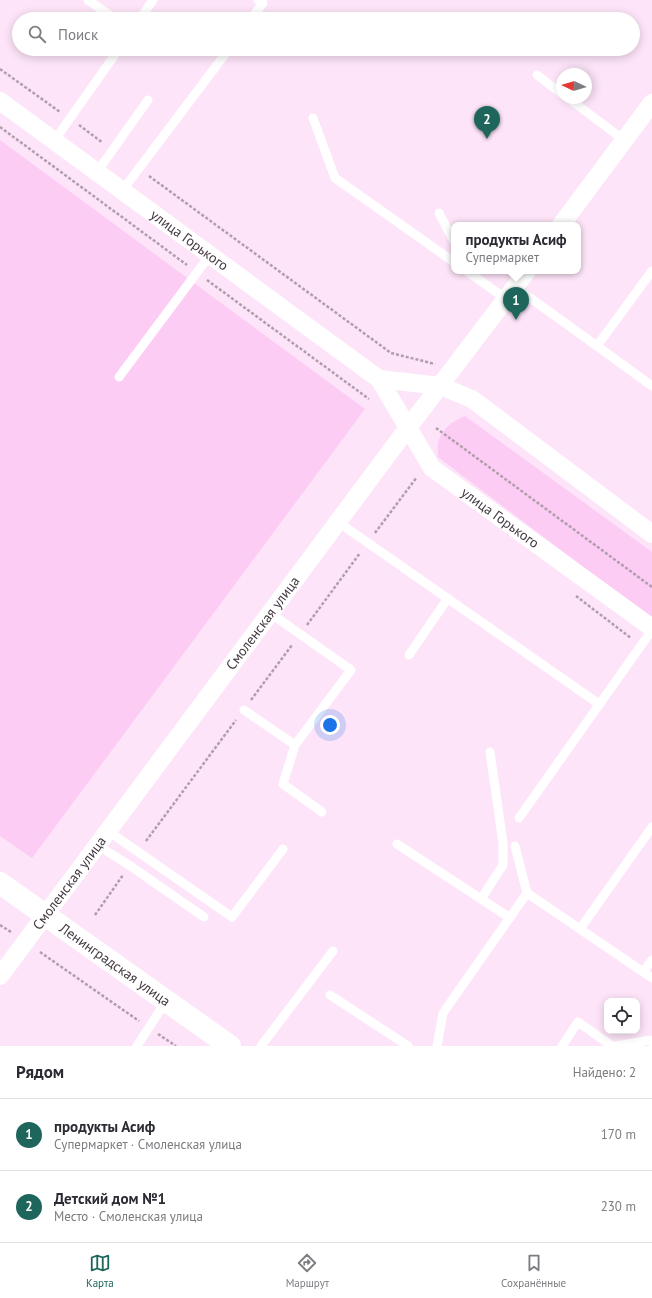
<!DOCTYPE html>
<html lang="ru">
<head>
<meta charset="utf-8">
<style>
  :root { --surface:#fff; --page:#f2f2f3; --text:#2b2b33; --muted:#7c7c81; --line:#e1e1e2; --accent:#1e665c }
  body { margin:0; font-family:"PT Sans",sans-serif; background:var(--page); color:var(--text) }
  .controls { position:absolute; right:12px; bottom:12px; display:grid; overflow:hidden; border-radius:8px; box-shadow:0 2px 10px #0003 }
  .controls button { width:36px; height:36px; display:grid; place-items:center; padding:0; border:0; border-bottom:1px solid var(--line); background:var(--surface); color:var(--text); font:20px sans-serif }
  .compass { position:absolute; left:556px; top:68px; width:36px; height:36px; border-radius:50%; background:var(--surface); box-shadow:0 2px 10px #0003; rotate:274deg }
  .you { position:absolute; left:330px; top:725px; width:14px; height:14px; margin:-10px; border:3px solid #fff; border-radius:50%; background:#1a73e8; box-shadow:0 0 0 6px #1a73e833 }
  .badge { display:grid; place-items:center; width:26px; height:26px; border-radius:50%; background:var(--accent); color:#fff; font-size:13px; font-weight:700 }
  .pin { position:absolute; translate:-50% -33px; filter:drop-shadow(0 1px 2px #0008) }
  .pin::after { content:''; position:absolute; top:21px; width:14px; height:12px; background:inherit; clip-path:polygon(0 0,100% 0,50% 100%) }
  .popup { position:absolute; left:451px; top:222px; width:130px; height:52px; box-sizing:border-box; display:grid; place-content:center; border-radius:8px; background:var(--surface); filter:drop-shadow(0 1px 3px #0005); font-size:13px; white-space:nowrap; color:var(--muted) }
  .popup b { font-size:15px; color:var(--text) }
  .popup::after { content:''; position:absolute; left:50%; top:100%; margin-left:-8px; border:8px solid transparent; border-top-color:var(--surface) }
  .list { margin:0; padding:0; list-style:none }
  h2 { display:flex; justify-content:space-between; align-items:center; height:52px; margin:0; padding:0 16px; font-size:17px }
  h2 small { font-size:13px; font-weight:400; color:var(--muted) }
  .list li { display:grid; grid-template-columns:26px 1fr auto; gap:12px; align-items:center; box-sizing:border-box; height:72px; padding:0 16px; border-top:1px solid var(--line) }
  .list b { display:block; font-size:15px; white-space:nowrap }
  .list p { margin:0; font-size:13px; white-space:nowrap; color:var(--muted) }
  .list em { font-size:13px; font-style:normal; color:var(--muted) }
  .icon { flex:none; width:22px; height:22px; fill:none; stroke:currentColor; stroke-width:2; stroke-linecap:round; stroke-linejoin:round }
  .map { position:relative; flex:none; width:652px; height:1046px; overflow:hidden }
  .search { position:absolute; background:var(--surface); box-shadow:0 2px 10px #0003; left:12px; right:12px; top:12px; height:44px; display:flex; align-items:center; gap:10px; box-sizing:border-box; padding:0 14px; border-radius:22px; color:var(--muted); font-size:15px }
  .sheet { height:196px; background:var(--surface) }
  nav { display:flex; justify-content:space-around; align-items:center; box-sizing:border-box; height:56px; border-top:1px solid var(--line); background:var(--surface); font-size:11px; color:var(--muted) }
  nav a { display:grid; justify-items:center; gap:2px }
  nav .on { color:var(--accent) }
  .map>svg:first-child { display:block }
  .green { fill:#fcccf4 }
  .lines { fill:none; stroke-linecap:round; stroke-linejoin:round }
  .path { stroke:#b19ead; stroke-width:2.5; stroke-dasharray:3 2; stroke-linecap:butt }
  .service { stroke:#fff; stroke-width:9 }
  .minor { stroke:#fff; stroke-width:18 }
  .secondary { stroke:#fff; stroke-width:22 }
  .labels { text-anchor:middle; stroke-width:3; stroke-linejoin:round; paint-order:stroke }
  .street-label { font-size:14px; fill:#423840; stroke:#fff }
</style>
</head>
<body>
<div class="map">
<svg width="652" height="1046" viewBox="0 0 652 1046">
  <rect width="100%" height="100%" fill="#fde4f8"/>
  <!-- green -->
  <g class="green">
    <polygon points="0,140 365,409 32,858 0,836"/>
    <path d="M 465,416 L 652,552 L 652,619 L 438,457 C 438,453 437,447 438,443 C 441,429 453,421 465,416 Z"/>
  </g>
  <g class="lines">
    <!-- path -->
    <g class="path">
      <polyline points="0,69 60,112"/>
      <polyline points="79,125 103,143"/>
      <polyline points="0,127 187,265"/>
      <polyline points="149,176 391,353 435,364"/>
      <polyline points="207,280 369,399"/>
      <polyline points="436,428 652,587"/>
      <polyline points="375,533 417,477"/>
      <polyline points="576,596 631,638"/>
      <polyline points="307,625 360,553"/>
      <polyline points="251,700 292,645"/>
      <polyline points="146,841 236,720"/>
      <polyline points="95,915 123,875"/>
      <polyline points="0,925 11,932"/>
      <polyline points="40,952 139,1021"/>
      <polyline points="158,1034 176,1046"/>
    </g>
    <!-- service -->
    <g class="service">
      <polyline points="88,0 115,19"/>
      <polyline points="140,19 153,0"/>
      <polyline points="251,19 263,3 258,0"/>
      <polyline points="537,75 562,94"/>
      <polyline points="568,98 624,140"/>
      <polyline points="313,118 335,178 454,262"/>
      <polyline points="54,141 119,49"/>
      <polyline points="97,172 148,100"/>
      <polyline points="122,191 229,49"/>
      <polyline points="439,213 454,241"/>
      <polyline points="467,271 506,299"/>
      <polyline points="515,287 597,346 652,271"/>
      <polyline points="597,346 652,386"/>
      <polyline points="119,377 210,255"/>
      <polyline points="338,522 599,704"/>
      <polyline points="409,655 448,598"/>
      <polyline points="244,710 295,745 351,670 270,613"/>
      <polyline points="295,745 283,784 322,812"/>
      <polyline points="519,818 652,630"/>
      <polyline points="108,831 232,917 283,849"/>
      <polyline points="397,844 510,918"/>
      <polyline points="97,845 129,865 204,917"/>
      <polyline points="515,846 527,893"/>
      <polyline points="481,899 503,865 503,843 490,752"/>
      <polyline points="580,929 652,827"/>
      <polyline points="643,972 652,960"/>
      <polyline points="330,995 408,1046"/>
      <polyline points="137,1046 166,1001"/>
      <polyline points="261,1046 333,951"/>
      <polyline points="437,1046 443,1013 527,893 652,978"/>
      <polyline points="562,1046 578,1022 612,1046"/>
      <polyline points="616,1046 650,1040 652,1042"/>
    </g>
    <!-- minor -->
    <g class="minor">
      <path id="s1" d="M 0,101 L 379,379 L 432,468 L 652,628"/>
      <polyline points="561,225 652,103"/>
      <polyline points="379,379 440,386 472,399 652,534"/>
      <path id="s2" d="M 0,976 L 398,441 L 527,271"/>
    </g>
    <!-- secondary -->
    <path class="secondary" id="s3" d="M 0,883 L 230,1046"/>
  </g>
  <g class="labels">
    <!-- street labels -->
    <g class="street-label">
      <text dy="5" stroke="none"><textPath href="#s1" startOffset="235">улица Горького</textPath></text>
      <text dy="5" stroke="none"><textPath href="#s1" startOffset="658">улица Горького</textPath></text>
      <text dy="5" stroke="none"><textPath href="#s2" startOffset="440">Смоленская улица</textPath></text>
      <text dy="5" stroke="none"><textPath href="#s2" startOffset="116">Смоленская улица</textPath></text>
      <text dy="5" stroke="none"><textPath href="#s3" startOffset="141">Ленинградская улица</textPath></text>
    </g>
  </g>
</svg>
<div class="controls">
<button><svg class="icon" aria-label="locate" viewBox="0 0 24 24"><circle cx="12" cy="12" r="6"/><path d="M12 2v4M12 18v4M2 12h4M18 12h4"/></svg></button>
</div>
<svg class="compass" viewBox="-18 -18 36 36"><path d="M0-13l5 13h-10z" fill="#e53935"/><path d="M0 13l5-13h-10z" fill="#7c7c81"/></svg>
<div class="you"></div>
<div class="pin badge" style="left:516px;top:320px">1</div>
<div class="popup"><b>продукты Асиф</b>Супермаркет</div>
<div class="pin badge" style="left:487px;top:139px">2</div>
<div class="search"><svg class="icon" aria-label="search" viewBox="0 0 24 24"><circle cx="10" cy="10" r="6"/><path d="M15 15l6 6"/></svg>Поиск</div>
</div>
<section class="sheet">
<h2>Рядом<small>Найдено: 2</small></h2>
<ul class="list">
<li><span class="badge">1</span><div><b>продукты Асиф</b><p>Супермаркет · Смоленская улица</p></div><em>170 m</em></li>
<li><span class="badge">2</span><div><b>Детский дом №1</b><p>Место · Смоленская улица</p></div><em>230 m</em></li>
</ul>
</section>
<nav>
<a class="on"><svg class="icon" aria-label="map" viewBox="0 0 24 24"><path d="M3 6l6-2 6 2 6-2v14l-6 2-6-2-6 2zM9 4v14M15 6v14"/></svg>Карта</a>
<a><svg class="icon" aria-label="directions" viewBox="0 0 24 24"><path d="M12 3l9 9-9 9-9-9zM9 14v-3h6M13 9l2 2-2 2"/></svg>Маршрут</a>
<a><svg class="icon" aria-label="saved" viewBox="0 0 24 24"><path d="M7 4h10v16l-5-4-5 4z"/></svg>Сохранённые</a>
</nav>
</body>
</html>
